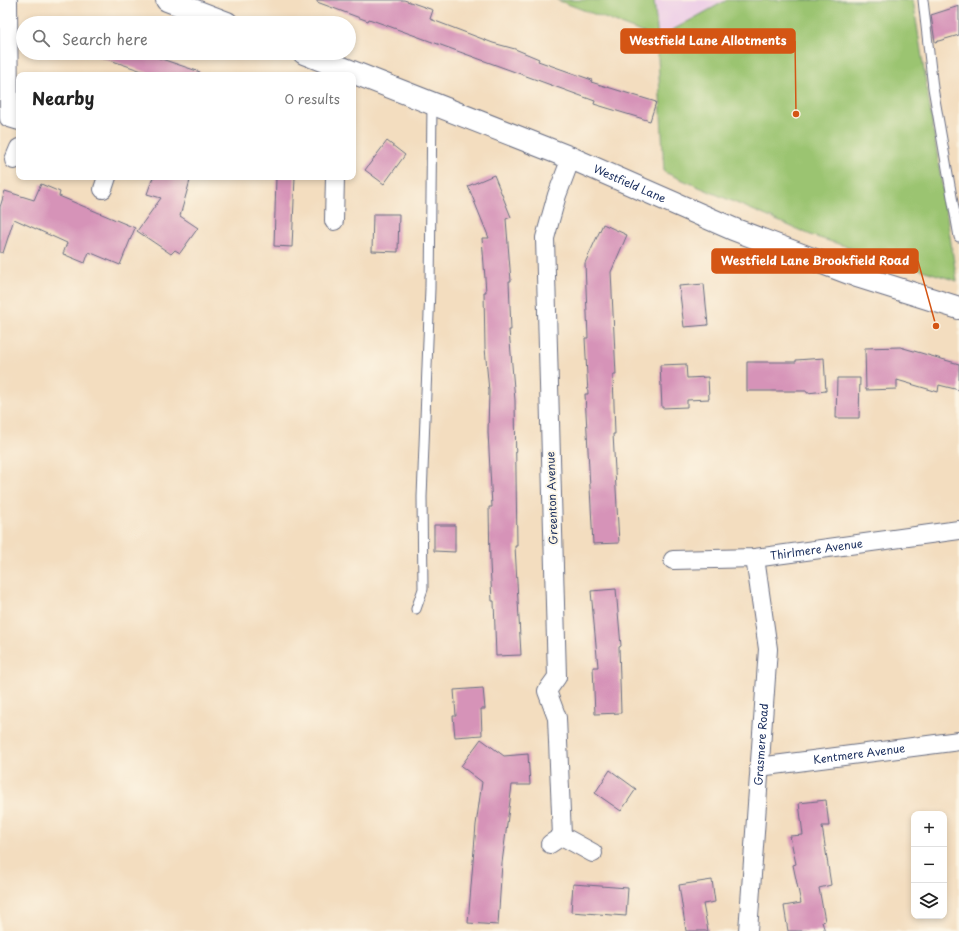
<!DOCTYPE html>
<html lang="en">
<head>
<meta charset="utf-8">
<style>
  :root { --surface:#fff; --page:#f6f6f6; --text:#222; --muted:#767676; --line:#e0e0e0 }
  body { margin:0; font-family:"Playpen Sans",sans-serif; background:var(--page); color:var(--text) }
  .controls { position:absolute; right:12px; bottom:12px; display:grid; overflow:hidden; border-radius:8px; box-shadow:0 2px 6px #0003 }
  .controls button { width:36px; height:36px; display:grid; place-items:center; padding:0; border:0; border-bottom:1px solid var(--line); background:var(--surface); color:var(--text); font:20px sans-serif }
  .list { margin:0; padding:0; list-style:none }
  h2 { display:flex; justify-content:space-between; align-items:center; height:52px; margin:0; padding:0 16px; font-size:17px }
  h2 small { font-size:13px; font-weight:400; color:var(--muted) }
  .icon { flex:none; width:22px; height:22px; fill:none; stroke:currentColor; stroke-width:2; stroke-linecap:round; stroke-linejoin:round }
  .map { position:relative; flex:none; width:959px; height:931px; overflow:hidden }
  .search { position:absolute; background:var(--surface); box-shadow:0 2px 6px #0003; left:16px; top:16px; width:340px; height:44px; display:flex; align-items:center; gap:10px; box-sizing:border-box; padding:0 14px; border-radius:22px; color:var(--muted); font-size:15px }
  .panel { position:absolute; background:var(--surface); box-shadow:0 2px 6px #0003; left:16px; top:72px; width:340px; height:108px; border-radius:8px }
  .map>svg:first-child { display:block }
  .built { fill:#eed0e7 }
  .green { fill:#9bc471; stroke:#5b7a68 }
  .building { fill:#d693b8 }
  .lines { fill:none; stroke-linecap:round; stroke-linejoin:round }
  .service-casing { stroke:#676c80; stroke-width:11 }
  .minor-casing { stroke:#676c80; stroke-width:20 }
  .secondary-casing { stroke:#676c80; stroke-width:24 }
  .service { stroke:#fff; stroke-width:9 }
  .minor { stroke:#fff; stroke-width:18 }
  .secondary { stroke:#fff; stroke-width:22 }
  .labels { text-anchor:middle; stroke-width:3.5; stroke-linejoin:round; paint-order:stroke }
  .street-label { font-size:11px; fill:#1b2f5e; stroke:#fcf5e5 }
  .leader { fill:none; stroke:#d45514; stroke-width:1.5 }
  .callout-dot { fill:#d45514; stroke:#fcf5e5; stroke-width:1.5 }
  .callout { fill:#d45514; stroke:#d45514; stroke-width:1.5 }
  .callout-label { font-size:12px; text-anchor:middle; font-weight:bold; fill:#fff }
</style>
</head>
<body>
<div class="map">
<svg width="959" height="931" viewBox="0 0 959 931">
  <rect width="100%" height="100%" fill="#fcf5e5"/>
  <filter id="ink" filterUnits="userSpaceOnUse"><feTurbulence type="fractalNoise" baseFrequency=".025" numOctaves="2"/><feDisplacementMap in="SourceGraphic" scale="8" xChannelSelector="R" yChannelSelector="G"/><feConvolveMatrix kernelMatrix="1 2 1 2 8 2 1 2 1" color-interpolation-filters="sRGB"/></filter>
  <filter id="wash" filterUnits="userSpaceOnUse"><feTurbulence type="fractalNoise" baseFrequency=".012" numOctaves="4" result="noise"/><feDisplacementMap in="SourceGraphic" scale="16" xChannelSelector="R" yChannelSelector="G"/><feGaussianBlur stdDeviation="0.9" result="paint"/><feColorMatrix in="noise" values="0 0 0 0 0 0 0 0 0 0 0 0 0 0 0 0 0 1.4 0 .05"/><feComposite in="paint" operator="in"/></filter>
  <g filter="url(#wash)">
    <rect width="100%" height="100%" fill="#f3ddbf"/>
    <!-- built -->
    <polygon class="built" points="654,0 727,0 657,38"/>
    <!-- green -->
    <polygon class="green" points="557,0 654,0 658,38 727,0 913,0 957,281 813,236 664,172 657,38"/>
    <g id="blocks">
      <!-- building -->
      <g class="building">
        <polygon points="317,0 404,0 433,10 430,19 493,43 515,49 539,59 538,61 592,80 591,82 656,102 650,121 594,104 595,101 369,19 368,21 317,2"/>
        <polygon points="959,6 959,35 935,42 931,15"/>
        <polygon points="39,53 64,53 64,54 39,55"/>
        <polygon points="99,53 144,53 200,72 199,75 154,75 98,56"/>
        <polygon points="387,141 405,155 384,184 365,170"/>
        <polygon points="494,175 511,217 506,219 511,281 509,281 511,330 509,330 515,400 517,546 515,546 521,655 496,656 494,601 492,601 490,563 489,507 492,507 488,432 489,391 485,348 484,292 486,292 482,238 489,238 468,186"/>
        <polygon points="153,177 191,177 180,216 198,228 180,253 175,250 171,254 137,231 161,198 147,194"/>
        <polygon points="276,177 295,177 292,247 274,246"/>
        <polygon points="41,184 60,192 59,196 135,228 120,265 89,252 85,263 63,254 67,243 14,219 3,253 0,252 0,207 5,191 34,200"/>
        <polygon points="373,214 399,214 398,252 372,251"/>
        <polygon points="603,224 627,235 611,272 616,375 613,375 615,434 613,434 619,543 593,544 585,394 588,394 585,338 588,338 585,263"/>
        <polygon points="704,284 708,325 684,327 679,286"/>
        <polygon points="900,347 959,364 959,390 939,385 938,392 897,380 897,389 866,390 865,348"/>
        <polygon points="824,358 826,391 807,393 807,391 747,391 747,362 796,362 796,360"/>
        <polygon points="686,364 687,378 708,377 709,399 687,400 687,407 662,408 660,365"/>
        <polygon points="837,378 860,378 859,418 836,418"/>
        <polygon points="434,525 455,525 455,552 434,551"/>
        <polygon points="616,589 621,646 619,647 621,713 595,714 593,667 598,667 591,591"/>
        <polygon points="483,688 485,709 481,709 482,735 455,737 453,716 456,716 454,690"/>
        <polygon points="481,739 504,756 528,754 530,785 512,785 502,863 498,925 468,923 476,825 482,782 461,766"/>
        <polygon points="610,770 636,789 621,811 595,793"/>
        <polygon points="826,800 829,826 822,826 831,885 819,888 825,921 822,922 825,931 788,931 784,906 801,903 793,865 796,864 790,836 803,835 799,803"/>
        <polygon points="712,880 715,902 703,904 708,931 686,931 679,885"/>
        <polygon points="573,884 628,888 626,916 571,912"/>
      </g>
    </g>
  </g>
  <g filter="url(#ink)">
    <use href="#blocks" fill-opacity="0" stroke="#676c80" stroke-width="1"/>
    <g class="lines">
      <!-- service casing -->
      <g class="service-casing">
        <g id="service">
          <polyline points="923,0 933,88 959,237"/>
          <polyline points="416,609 423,589 422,497 430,288 432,104"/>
        </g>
      </g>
      <!-- minor casing -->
      <g class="minor-casing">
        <g id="minor">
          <polyline points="8,0 9,118 19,121"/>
          <polyline points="14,160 19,148"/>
          <polyline points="103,189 107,177"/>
          <polyline points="334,221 335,177"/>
          <path id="s1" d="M 673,560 L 755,558 L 959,530"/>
          <path id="s2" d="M 759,767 L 959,741"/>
          <polyline points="562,836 557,718 547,691 557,677 545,238 557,195 571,158"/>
          <polyline points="550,844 562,836 593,853"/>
          <path id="s3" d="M 748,931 L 768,649 L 755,558"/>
        </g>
      </g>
      <!-- secondary casing -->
      <g class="secondary-casing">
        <g id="secondary">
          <polyline points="167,0 227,23"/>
          <path id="s4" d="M 304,53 L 571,158 L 733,229 L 857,276 L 959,308"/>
        </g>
      </g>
      <!-- service -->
      <use href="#service" class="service"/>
      <!-- minor -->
      <use href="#minor" class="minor"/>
      <!-- secondary -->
      <use href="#secondary" class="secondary"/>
    </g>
  </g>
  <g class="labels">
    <!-- street labels -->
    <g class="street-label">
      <text dy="4" stroke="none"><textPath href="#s4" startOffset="351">Westfield Lane</textPath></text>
      <text transform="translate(552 498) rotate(-92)" y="4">Greenton Avenue</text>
      <text dy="4" stroke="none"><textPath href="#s1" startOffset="144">Thirlmere Avenue</textPath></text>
      <text dy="4" stroke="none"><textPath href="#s3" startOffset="187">Grasmere Road</textPath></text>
      <text dy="4" stroke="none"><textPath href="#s2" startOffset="101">Kentmere Avenue</textPath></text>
    </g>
  </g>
  <!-- callouts -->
  <path class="leader" d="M796 114L795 41M936 326L918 261"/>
  <g class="callout-dot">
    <circle cx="796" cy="114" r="4"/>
    <circle cx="936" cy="326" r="4"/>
  </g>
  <g class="callout">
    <rect x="621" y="29" width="174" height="24" rx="4"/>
    <rect x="712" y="249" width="206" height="24" rx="4"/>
  </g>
  <g class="callout-label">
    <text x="708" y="45">Westfield Lane Allotments</text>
    <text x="815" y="265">Westfield Lane Brookfield Road</text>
  </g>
</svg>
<div class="controls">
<button>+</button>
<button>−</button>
<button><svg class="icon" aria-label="layers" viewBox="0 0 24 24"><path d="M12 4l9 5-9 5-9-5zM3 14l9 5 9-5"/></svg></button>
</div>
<div class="search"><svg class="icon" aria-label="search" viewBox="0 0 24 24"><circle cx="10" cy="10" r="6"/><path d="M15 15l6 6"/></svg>Search here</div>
<section class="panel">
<h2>Nearby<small>0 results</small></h2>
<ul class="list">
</ul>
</section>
</div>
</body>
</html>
